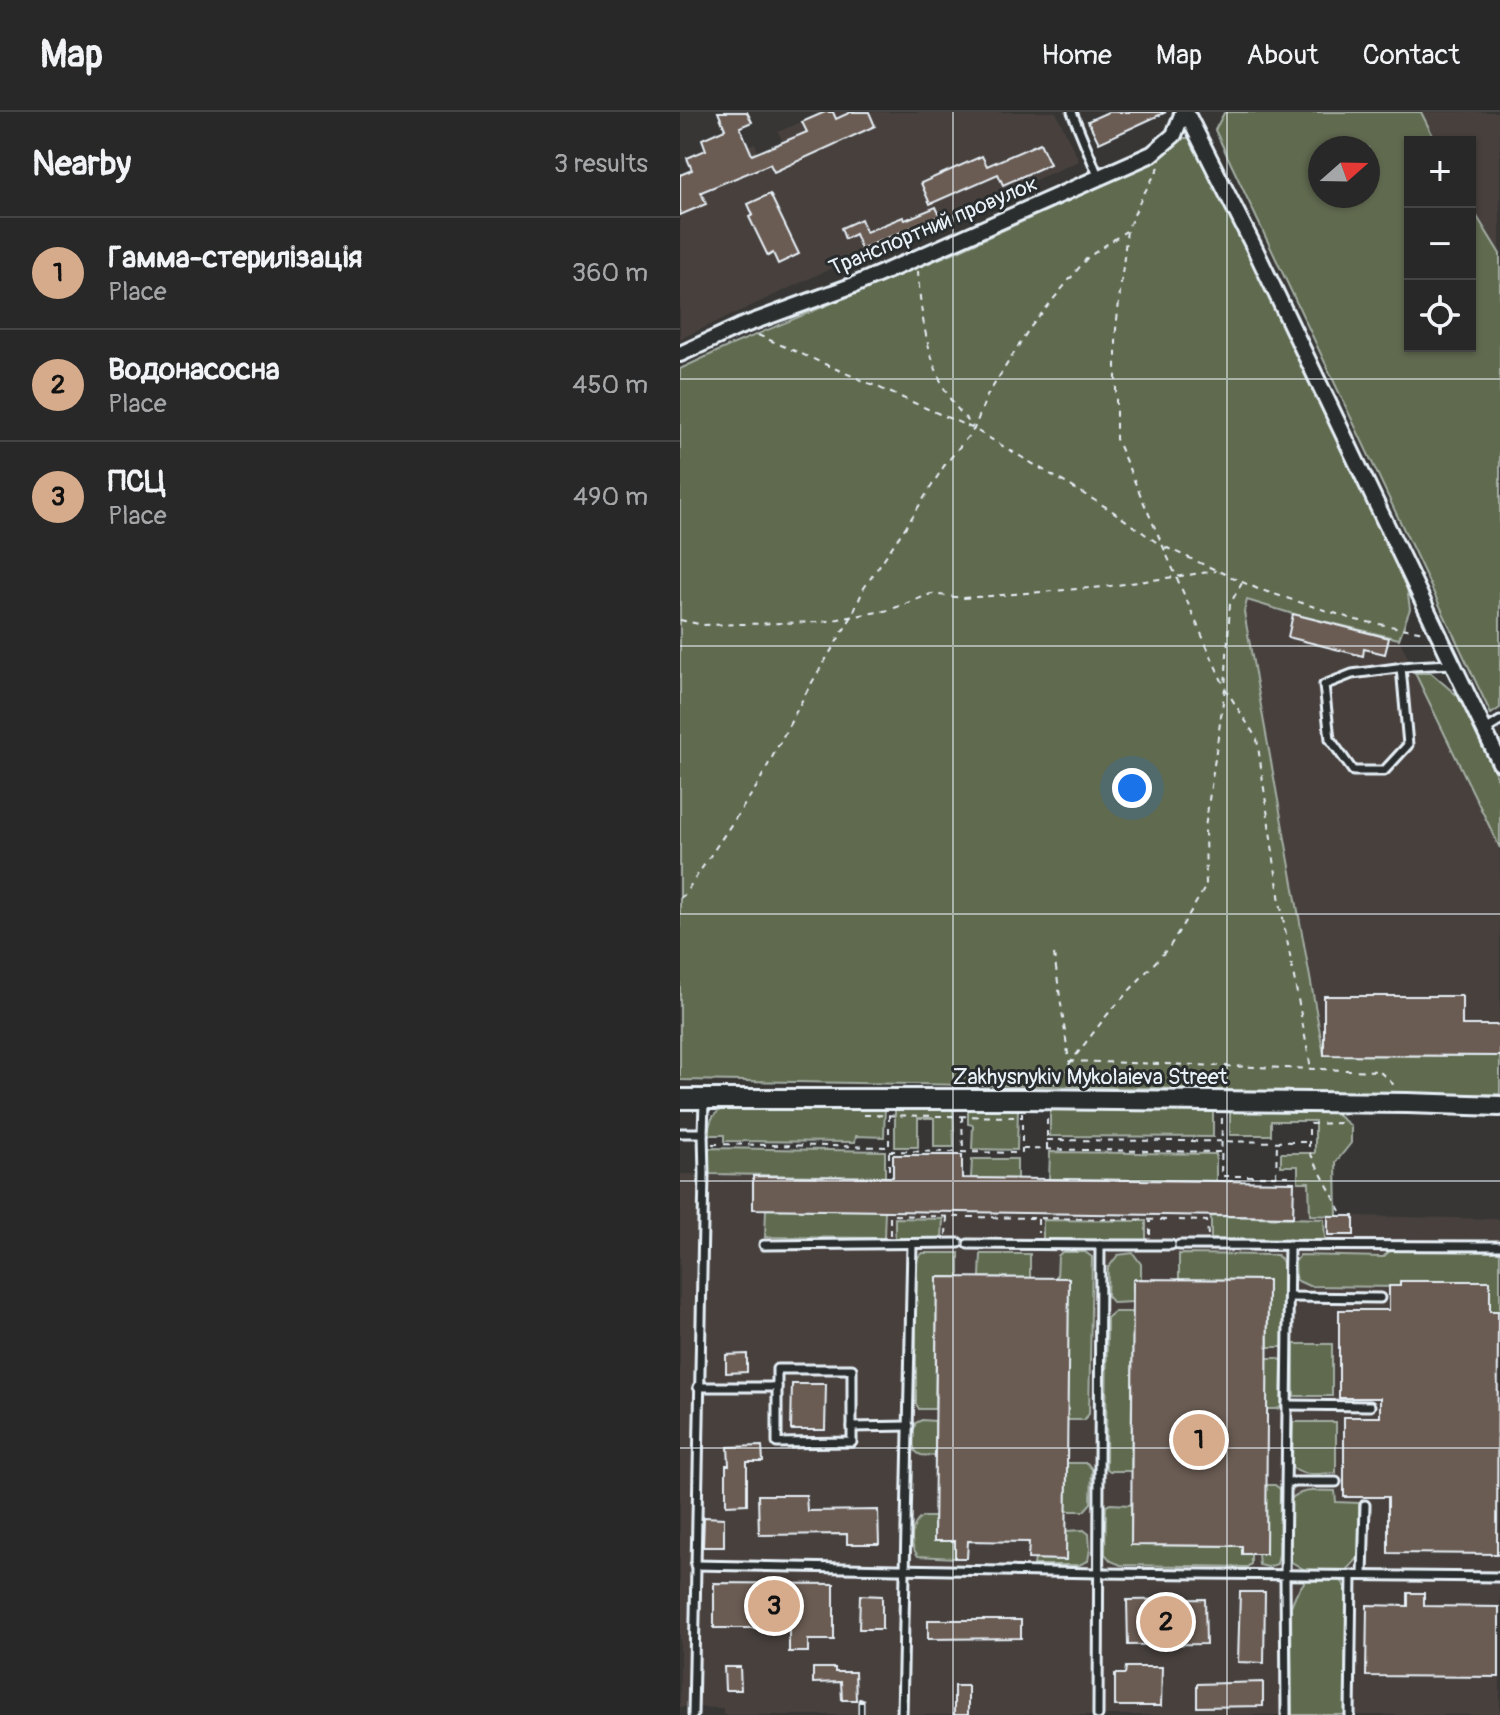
<!DOCTYPE html>
<html lang="en">
<head>
<meta charset="utf-8">
<style>
  :root { --surface:#292828; --page:#313030; --text:#f1f3f6; --muted:#a5a6a8; --line:#454445; --accent:#d6ab8b }
  body { margin:0; font-family:Pangolin,sans-serif; background:var(--page); color:var(--text) }
  .controls { position:absolute; right:24px; top:24px; display:grid; overflow:hidden; border-radius:0px; box-shadow:0 2px 6px #0004 }
  .controls button { width:72px; height:72px; display:grid; place-items:center; padding:0; border:0; border-bottom:2px solid var(--line); background:var(--surface); color:var(--text); font:40px sans-serif }
  .compass { position:absolute; left:628px; top:24px; width:72px; height:72px; border-radius:50%; background:var(--surface); box-shadow:0 2px 6px #0004; rotate:70deg }
  .you { position:absolute; left:452px; top:676px; width:28px; height:28px; margin:-20px; border:6px solid #fff; border-radius:50%; background:#1a73e8; box-shadow:0 0 0 12px #1a73e833 }
  .badge { display:grid; place-items:center; width:52px; height:52px; border-radius:50%; background:var(--accent); color:#111; font-size:26px; font-weight:700 }
  .pin { position:absolute; translate:-50% -50%; border:4px solid #fff; box-shadow:0 2px 8px #0006 }
  .list { margin:0; padding:0; list-style:none }
  h2 { display:flex; justify-content:space-between; align-items:center; height:104px; margin:0; padding:0 32px; font-size:34px }
  h2 small { font-size:26px; font-weight:400; color:var(--muted) }
  .list li { display:grid; grid-template-columns:52px 1fr auto; gap:24px; align-items:center; box-sizing:border-box; height:112px; padding:0 32px; border-top:2px solid var(--line) }
  .list b { display:block; font-size:30px; white-space:nowrap }
  .list p { margin:0; font-size:26px; white-space:nowrap; color:var(--muted) }
  .list em { font-size:26px; font-style:normal; color:var(--muted) }
  .icon { flex:none; width:44px; height:44px; fill:none; stroke:currentColor; stroke-width:2; stroke-linecap:round; stroke-linejoin:round }
  .map { position:relative; flex:none; width:820px; height:1603px; overflow:hidden }
  header { display:flex; align-items:center; gap:48px; box-sizing:border-box; height:112px; padding:0 40px; background:var(--surface); border-bottom:2px solid var(--line) }
  header strong { font-size:38px }
  nav { display:flex; gap:44px; margin-inline-start:auto; font-size:28px }
  main { display:flex }
  aside { flex:1; background:var(--surface) }
  .map>svg:first-child { display:block }
  .built { fill:#47413e }
  .green { fill:#616a50; stroke:#a4aea4; stroke-width:2; fill-rule:evenodd }
  .building { fill:#6b5b53; stroke:#e8f1f8; stroke-width:2 }
  .lines { fill:none; stroke-linecap:round; stroke-linejoin:round }
  .service-casing { stroke:#e8f1f8; stroke-width:13 }
  .minor-casing { stroke:#e8f1f8; stroke-width:20 }
  .tertiary-casing { stroke:#e8f1f8; stroke-width:24 }
  .path { stroke:#e8f1f8; stroke-width:2; stroke-dasharray:6 6; stroke-linecap:butt }
  .service { stroke:#2a2d2e; stroke-width:7 }
  .minor { stroke:#2a2d2e; stroke-width:14 }
  .tertiary { stroke:#2a2d2e; stroke-width:18 }
  .rail-casing { stroke:#e8f1f8; stroke-width:7 }
  .rail { stroke:#2a2d2e; stroke-width:4; stroke-dasharray:12; stroke-linecap:butt }
  .grid { fill:none; stroke:#e8f1f8; stroke-width:2; stroke-opacity:0.55 }
  .labels { text-anchor:middle; stroke-width:6; stroke-linejoin:round; paint-order:stroke }
  .street-label { font-size:22px; fill:#e8f1f8; stroke:#2a2d2e }
</style>
</head>
<body>
<header>
<strong>Map</strong>
<nav><a>Home</a><a>Map</a><a>About</a><a>Contact</a></nav>
</header>
<main>
<aside>
<h2>Nearby<small>3 results</small></h2>
<ul class="list">
<li><span class="badge">1</span><div><b>Гамма-стерилізація</b><p>Place</p></div><em>360 m</em></li>
<li><span class="badge">2</span><div><b>Водонасосна</b><p>Place</p></div><em>450 m</em></li>
<li><span class="badge">3</span><div><b>ПСЦ</b><p>Place</p></div><em>490 m</em></li>
</ul>
</aside>
<div class="map">
<svg width="820" height="1603" viewBox="0 0 820 1603">
  <rect width="100%" height="100%" fill="#373635"/>
  <filter id="ink" filterUnits="userSpaceOnUse"><feTurbulence type="fractalNoise" baseFrequency=".0125" numOctaves="2"/><feDisplacementMap in="SourceGraphic" scale="16" xChannelSelector="R" yChannelSelector="G"/><feConvolveMatrix kernelMatrix="1 2 1 2 8 2 1 2 1" color-interpolation-filters="sRGB"/></filter>
  <g filter="url(#ink)">
    <!-- built -->
    <g class="built">
      <polygon points="145,0 376,0 399,49 148,158 0,227 0,63 75,31 78,40 85,39 103,30 98,20"/>
      <polygon points="741,0 820,0 820,142 790,93 790,30 756,30"/>
      <polygon points="566,488 613,502 719,527 820,736 820,944 644,943 564,500"/>
      <polygon points="213,1043 282,1043 283,1066 629,1069 630,1103 820,1107 820,1603 43,1603 43,1596 0,1595 0,1062 213,1065"/>
    </g>
    <!-- green -->
    <g class="green">
      <path d="M 547,0 L 741,0 L 756,30 L 730,30 L 730,234 L 790,234 L 790,93 L 820,142 L 820,596 L 811,602 L 535,18 L 544,1 ZM 640,36 L 688,36 L 688,84 L 640,84 Z"/>
      <polygon points="504,26 512,26 579,160 635,281 687,385 727,475 730,497 719,527 613,502 567,488 564,500 644,943 820,944 820,982 713,984 470,976 0,968 0,257 49,234 280,138 469,52"/>
      <polygon points="735,561 751,561 779,585 820,671 820,736"/>
      <path d="M 48,993 L 205,994 L 204,1025 L 176,1024 L 175,1030 L 44,1029 L 44,1023 L 28,1023 C 30,1005 33,1002 48,993 Z"/>
      <polygon points="215,993 273,993 274,1035 254,1035 254,1006 238,1006 238,1035 215,1035"/>
      <polygon points="288,996 338,997 337,1038 292,1037 293,1013 288,1012"/>
      <polygon points="370,997 533,999 533,1025 370,1024"/>
      <polygon points="643,998 656,1002 671,1014 671,1031 656,1050 657,1104 630,1103 629,1070 618,1070 618,1054 601,1054 601,1041 635,1041 635,1009 591,1009 591,1023 550,1023 550,1000"/>
      <polygon points="29,1036 205,1039 205,1065 29,1062"/>
      <polygon points="370,1040 536,1042 536,1069 369,1067"/>
      <polygon points="292,1047 337,1047 337,1067 291,1066"/>
      <polygon points="86,1097 205,1098 204,1126 85,1125"/>
      <polygon points="531,1104 644,1107 645,1128 531,1127"/>
      <polygon points="215,1106 263,1107 262,1127 215,1127"/>
      <polygon points="363,1108 466,1109 466,1128 363,1127"/>
      <polygon points="711,1138 820,1140 820,1199 810,1199 809,1169 720,1169 720,1175 629,1174 616,1168 615,1150 620,1143 703,1145"/>
      <polygon points="382,1140 405,1140 412,1145 409,1302 404,1308 387,1308 377,1166 378,1144"/>
      <polygon points="243,1141 279,1141 279,1165 257,1165 255,1297 239,1297 236,1292 236,1156 238,1145"/>
      <polygon points="453,1141 461,1152 461,1167 453,1167 453,1190 433,1191 427,1184 428,1156 438,1143"/>
      <polygon points="301,1142 350,1142 350,1166 300,1165"/>
      <polygon points="499,1142 597,1143 603,1150 603,1235 588,1235 588,1168 499,1167"/>
      <polygon points="434,1200 453,1200 451,1359 430,1359 426,1356 427,1206"/>
      <rect x="614" y="1232" width="38" height="52"/>
      <polygon points="587,1246 598,1246 602,1249 601,1295 597,1297 587,1297"/>
      <path d="M 242,1308 L 255,1309 L 255,1343 C 250,1343 245,1344 241,1343 C 231,1340 229,1318 236,1311 C 237,1310 240,1309 242,1308 Z"/>
      <path d="M 613,1310 L 656,1310 L 656,1361 C 642,1361 623,1366 612,1355 Z"/>
      <polygon points="387,1351 407,1351 412,1357 411,1391 404,1399 386,1399"/>
      <polygon points="586,1373 595,1373 600,1377 599,1442 597,1452 588,1455 579,1453 578,1442 586,1442"/>
      <path d="M 655,1379 L 656,1390 L 679,1391 L 679,1445 L 667,1458 L 625,1458 L 610,1449 L 610,1388 C 620,1376 640,1379 655,1379 Z"/>
      <polygon points="430,1392 451,1393 451,1433 562,1434 562,1442 571,1442 571,1452 567,1455 441,1453 431,1449 425,1442 426,1394"/>
      <path d="M 242,1405 L 254,1405 L 254,1428 L 275,1429 L 275,1446 L 238,1444 C 229,1433 230,1413 242,1405 Z"/>
      <polygon points="404,1418 409,1422 410,1437 408,1449 399,1453 354,1453 355,1447 386,1448 386,1419"/>
      <polygon points="661,1468 666,1476 665,1603 612,1603 611,1494 616,1482 625,1469"/>
    </g>
    <!-- building -->
    <g class="building">
      <polygon points="38,0 67,0 72,10 60,15 72,43 127,20 122,10 145,0 153,0 156,7 171,0 189,0 195,14 94,60 90,52 21,80 26,92 0,103 0,63 12,58 7,46 26,38 22,27 45,17"/>
      <polygon points="428,0 486,0 419,31 408,9"/>
      <polygon points="360,31 370,52 323,73 318,62 250,92 241,71 302,44 307,54"/>
      <polygon points="90,82 119,142 98,152 93,141 88,144 69,105 73,103 68,92"/>
      <polygon points="256,95 260,104 181,137 175,122 165,127 161,116 181,107 186,120 223,105 225,108"/>
      <polygon points="613,502 709,526 705,542 684,537 683,544 608,525"/>
      <polygon points="644,884 782,884 782,913 820,913 820,944 644,943"/>
      <polygon points="213,1043 282,1043 282,1066 614,1070 613,1105 73,1097 73,1064 213,1065"/>
      <rect x="648" y="1104" width="26" height="19"/>
      <polygon points="257,1165 389,1166 386,1448 348,1447 349,1430 288,1429 287,1446 275,1446 275,1429 254,1429"/>
      <polygon points="453,1167 588,1168 586,1442 562,1442 562,1434 451,1433"/>
      <polygon points="720,1169 810,1169 810,1199 818,1199 817,1442 708,1441 708,1385 664,1385 664,1305 700,1305 700,1286 659,1286 659,1198 709,1198 709,1174 720,1174"/>
      <polygon points="67,1242 67,1260 46,1261 46,1243"/>
      <polygon points="112,1272 146,1272 145,1318 111,1318"/>
      <polygon points="82,1334 83,1350 67,1350 67,1392 46,1393 46,1353 49,1353 48,1335"/>
      <polygon points="78,1383 126,1383 127,1399 198,1398 199,1432 167,1432 167,1422 79,1423"/>
      <polygon points="24,1405 44,1406 44,1435 23,1435"/>
      <polygon points="34,1471 154,1472 154,1528 128,1528 128,1540 109,1540 109,1516 34,1516"/>
      <polygon points="560,1480 585,1480 584,1551 558,1550"/>
      <polygon points="728,1481 744,1481 744,1494 819,1495 819,1565 686,1564 687,1493 728,1494"/>
      <polygon points="180,1483 202,1484 202,1517 179,1517"/>
      <polygon points="525,1487 526,1532 448,1533 447,1488"/>
      <polygon points="248,1508 341,1508 341,1526 248,1527"/>
      <polygon points="44,1555 60,1555 61,1578 45,1578"/>
      <polygon points="446,1555 482,1555 481,1594 435,1594 435,1562 445,1562"/>
      <polygon points="133,1556 155,1556 155,1560 175,1560 176,1588 162,1588 161,1570 133,1571"/>
      <polygon points="583,1570 583,1594 517,1595 517,1572"/>
      <rect x="274" y="1574" width="14" height="29"/>
    </g>
    <g class="lines">
      <!-- service casing -->
      <g class="service-casing">
        <g id="service">
          <polyline points="392,0 419,66"/>
          <polyline points="721,555 728,633 704,659 673,659 650,627 644,573 672,562 732,554 772,552"/>
          <polyline points="804,619 820,609"/>
          <polyline points="0,1021 23,1021 24,990"/>
          <polyline points="288,1132 420,1133 418,1603"/>
          <polyline points="84,1133 279,1131"/>
          <polyline points="420,1133 491,1133"/>
          <polyline points="499,1133 820,1134"/>
          <polyline points="609,1185 700,1186"/>
          <polyline points="18,1275 97,1275 97,1257 172,1257 172,1315 229,1314"/>
          <polyline points="97,1275 97,1331 172,1330 172,1315"/>
          <polyline points="607,1293 690,1294"/>
          <polyline points="607,1370 656,1370"/>
          <polyline points="15,1453 419,1461 820,1465"/>
          <polyline points="683,1463 685,1393"/>
          <polyline points="13,1603 24,1062 23,1021"/>
          <polyline points="222,1603 232,1132"/>
          <polyline points="606,1603 605,1462 609,1133"/>
          <polyline points="670,1603 672,1463"/>
        </g>
      </g>
      <!-- minor casing -->
      <g class="minor-casing">
        <g id="minor">
          <polyline points="506,0 574,135 820,651"/>
          <polyline points="0,242 59,215 174,173 237,146 472,42 494,23 503,0"/>
        </g>
      </g>
      <!-- tertiary casing -->
      <g class="tertiary-casing">
        <polyline id="tertiary" points="0,987 342,987 727,991 820,994"/>
      </g>
      <!-- path -->
      <g class="path">
        <polyline points="479,55 462,85 447,118 436,217 436,327 545,576 577,627 600,790 631,957"/>
        <path d="M 238,159 C 240,200 247,244 266,280 C 273,293 284,304 293,315"/>
        <polyline points="78,223 294,317 431,398 479,432"/>
        <polyline points="485,435 578,477 676,508 744,520"/>
        <polyline points="0,508 23,513 142,510 209,498 251,482 284,486 423,475 536,459"/>
        <polyline points="0,786 4,783 77,674 128,577 172,504 184,476 229,410 264,354 294,317 307,284 349,217 407,146 446,119"/>
        <polyline points="374,842 389,949 699,959 715,974"/>
        <polyline points="374,972 427,903 490,834 526,774 525,716 545,576 550,492 562,471"/>
        <polyline points="184,1003 342,1005"/>
        <polyline points="282,1004 283,1038"/>
        <polyline points="542,1006 541,1064 612,1064"/>
        <polyline points="367,1028 629,1030"/>
        <polyline points="32,1032 208,1035"/>
        <polyline points="209,1033 209,1004"/>
        <polyline points="342,1037 541,1040"/>
        <polyline points="367,1037 367,1001"/>
        <polyline points="209,1039 342,1041 342,1001"/>
        <polyline points="209,1040 209,1062"/>
        <polyline points="596,1064 597,1031"/>
        <polyline points="661,1099 629,1039 629,1012 661,1011 663,1007"/>
        <polyline points="288,1105 491,1108"/>
        <polyline points="358,1107 358,1121"/>
        <polyline points="499,1108 527,1109 528,1124"/>
        <polyline points="210,1123 210,1103 280,1105"/>
        <polyline points="266,1123 267,1105"/>
        <polyline points="470,1123 470,1109"/>
      </g>
      <!-- service -->
      <use href="#service" class="service"/>
      <!-- minor -->
      <use href="#minor" class="minor"/>
      <!-- tertiary -->
      <use href="#tertiary" class="tertiary"/>
      <!-- rail casing -->
      <g class="rail-casing">
        <polyline id="rail" points="181,1603 181,1589"/>
      </g>
      <!-- rail -->
      <use href="#rail" class="rail"/>
    </g>
  </g>
  <!-- grid -->
  <path class="grid" d="M 273,0 L 273,1603M 547,0 L 547,1603M 0,267 L 820,267M 0,534 L 820,534M 0,802 L 820,802M 0,1069 L 820,1069M 0,1336 L 820,1336"/>
  <g class="labels">
    <!-- street labels -->
    <g class="street-label">
      <text transform="translate(253 113) rotate(-23)" y="8">Транспортний провулок</text>
      <text x="410" y="972">Zakhysnykiv Mykolaieva Street</text>
    </g>
  </g>
</svg>
<div class="controls">
<button>+</button>
<button>−</button>
<button><svg class="icon" aria-label="locate" viewBox="0 0 24 24"><circle cx="12" cy="12" r="6"/><path d="M12 2v4M12 18v4M2 12h4M18 12h4"/></svg></button>
</div>
<svg class="compass" viewBox="-18 -18 36 36"><path d="M0-13l5 13h-10z" fill="#e53935"/><path d="M0 13l5-13h-10z" fill="#a5a6a8"/></svg>
<div class="you"></div>
<div class="pin badge" style="left:519px;top:1328px">1</div>
<div class="pin badge" style="left:486px;top:1510px">2</div>
<div class="pin badge" style="left:94px;top:1494px">3</div>
</div>
</main>
</body>
</html>
